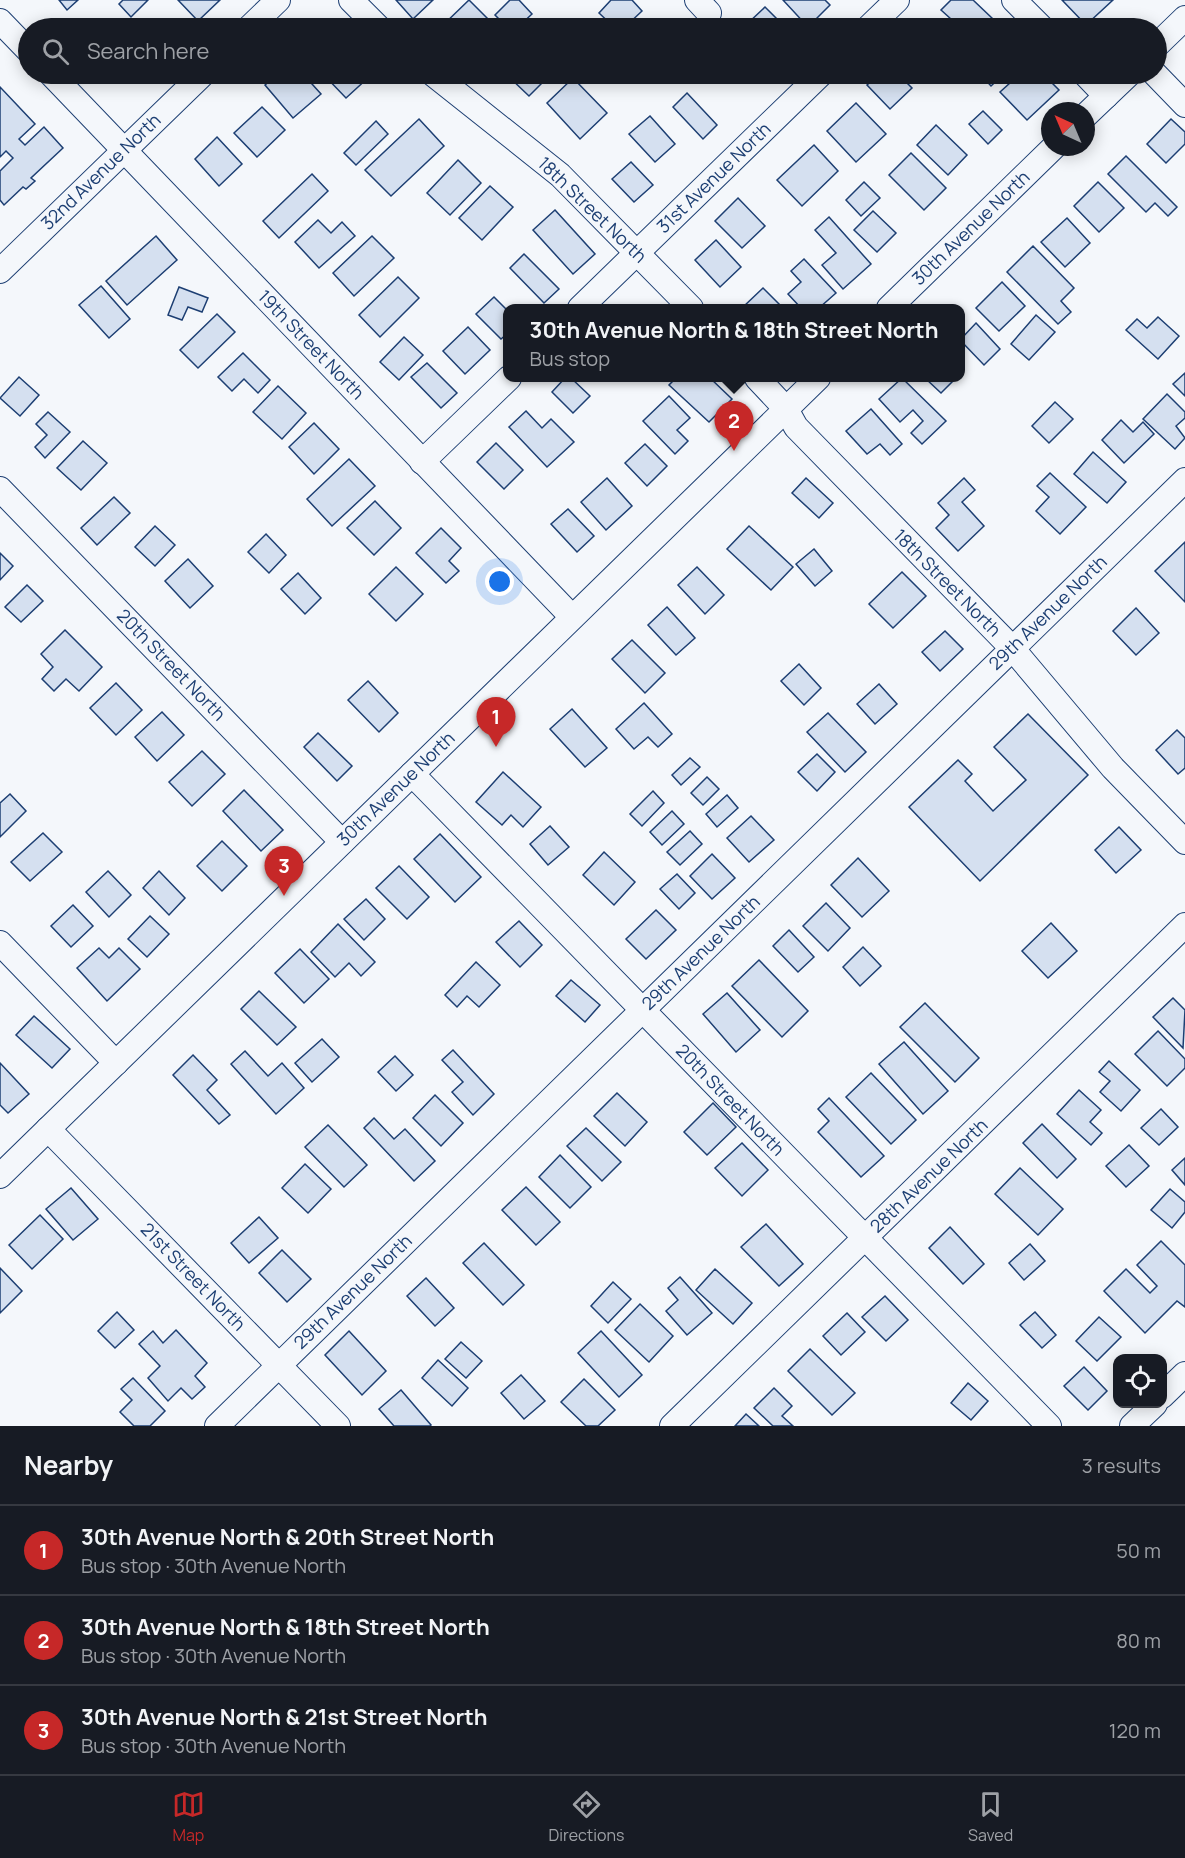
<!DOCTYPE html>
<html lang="en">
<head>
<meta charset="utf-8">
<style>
  :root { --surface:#171b24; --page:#20242c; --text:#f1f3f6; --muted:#9ea1a6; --line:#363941; --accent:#c62828 }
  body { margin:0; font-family:Manrope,sans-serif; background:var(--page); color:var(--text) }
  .controls { position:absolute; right:18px; bottom:18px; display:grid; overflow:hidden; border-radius:12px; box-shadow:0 3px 15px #0003 }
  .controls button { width:54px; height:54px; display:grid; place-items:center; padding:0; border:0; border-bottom:2px solid var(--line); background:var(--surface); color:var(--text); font:30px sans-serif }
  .compass { position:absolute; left:1041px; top:102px; width:54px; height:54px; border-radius:50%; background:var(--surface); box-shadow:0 3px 15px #0003; rotate:316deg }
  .you { position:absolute; left:500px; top:582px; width:21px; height:21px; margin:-15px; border:4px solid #fff; border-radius:50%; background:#1a73e8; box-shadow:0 0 0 9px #1a73e833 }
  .badge { display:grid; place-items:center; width:39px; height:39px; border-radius:50%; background:var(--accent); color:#fff; font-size:20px; font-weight:700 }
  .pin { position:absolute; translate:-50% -50px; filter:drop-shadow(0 2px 3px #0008) }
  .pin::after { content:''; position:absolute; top:32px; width:21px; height:18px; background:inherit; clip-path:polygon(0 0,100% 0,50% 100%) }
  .popup { position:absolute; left:503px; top:304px; width:462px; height:78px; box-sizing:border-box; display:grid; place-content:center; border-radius:12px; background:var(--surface); filter:drop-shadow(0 2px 4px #0005); font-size:20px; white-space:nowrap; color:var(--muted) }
  .popup b { font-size:22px; color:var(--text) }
  .popup::after { content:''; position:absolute; left:50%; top:100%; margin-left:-12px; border:12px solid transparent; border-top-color:var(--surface) }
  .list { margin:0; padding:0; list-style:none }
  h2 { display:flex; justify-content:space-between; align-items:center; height:78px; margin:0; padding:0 24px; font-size:26px }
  h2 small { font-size:20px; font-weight:400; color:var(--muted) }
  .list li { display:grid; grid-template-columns:39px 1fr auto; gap:18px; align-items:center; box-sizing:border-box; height:90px; padding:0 24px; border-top:2px solid var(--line) }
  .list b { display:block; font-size:22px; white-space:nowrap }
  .list p { margin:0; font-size:20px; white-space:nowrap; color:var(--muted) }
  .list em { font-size:20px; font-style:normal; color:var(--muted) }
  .icon { flex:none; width:33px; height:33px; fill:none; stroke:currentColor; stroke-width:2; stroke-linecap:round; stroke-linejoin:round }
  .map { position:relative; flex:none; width:1185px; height:1426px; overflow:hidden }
  .search { position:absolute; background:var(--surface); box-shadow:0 3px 15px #0003; left:18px; right:18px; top:18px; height:66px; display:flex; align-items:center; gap:15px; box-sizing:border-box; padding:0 21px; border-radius:33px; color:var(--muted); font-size:22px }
  .sheet { height:348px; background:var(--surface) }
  nav { display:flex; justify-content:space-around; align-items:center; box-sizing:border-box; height:84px; border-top:2px solid var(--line); background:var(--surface); font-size:16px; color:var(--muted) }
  nav a { display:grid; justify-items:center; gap:3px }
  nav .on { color:var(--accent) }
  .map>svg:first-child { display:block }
  .building { fill:#d5e0f0; stroke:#1d3f73; stroke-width:1.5 }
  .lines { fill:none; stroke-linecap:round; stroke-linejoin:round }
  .minor-casing { stroke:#1d3f73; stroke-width:26 }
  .minor { stroke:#f4f7fb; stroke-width:24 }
  .labels { text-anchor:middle; stroke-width:4.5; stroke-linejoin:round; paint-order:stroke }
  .street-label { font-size:18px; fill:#1d3f73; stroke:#f4f7fb }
</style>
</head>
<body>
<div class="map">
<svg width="1185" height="1426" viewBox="0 0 1185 1426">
  <rect width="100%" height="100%" fill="#f4f7fb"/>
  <!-- building -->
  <g class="building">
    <polygon points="59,0 78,0 67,10"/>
    <polygon points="123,0 148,0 131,17 119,4"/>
    <polygon points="178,0 220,0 198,21"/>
    <polygon points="396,0 433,0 413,19"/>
    <polygon points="469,0 494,25 491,28 443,28 441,27"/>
    <polygon points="510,0 519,0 532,14 517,28 508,28 495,15"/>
    <polygon points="611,0 632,0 642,11 624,28 615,28 599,13"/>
    <polygon points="783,0 825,0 830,5 808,27"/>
    <polygon points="951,0 973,0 993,19 984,28 961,28 941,10"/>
    <polygon points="1062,0 1113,0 1086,25"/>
    <polygon points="765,7 786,28 749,28 746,25"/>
    <polygon points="278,74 303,74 321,94 293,118 265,85"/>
    <polygon points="323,74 368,74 370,76 346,98"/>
    <polygon points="506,74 551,74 529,96"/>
    <polygon points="879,74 898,74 912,88 890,109 867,85"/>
    <polygon points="980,74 1004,74 991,86"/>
    <polygon points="1020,74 1043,74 1059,90 1027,120 1000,92"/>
    <polygon points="573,78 607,113 580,139 547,103"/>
    <polygon points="0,87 35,124 19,139 25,145 44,127 63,148 31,178 35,181 26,189 23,187 4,205 0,200 0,171 13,158 6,151 0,157"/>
    <polygon points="687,93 717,125 703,139 673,107"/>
    <polygon points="856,103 886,134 856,162 827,131"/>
    <polygon points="262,107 285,130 257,157 234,133"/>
    <polygon points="983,111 1002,130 988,144 969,124"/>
    <polygon points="650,116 675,144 655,162 629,134"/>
    <polygon points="419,119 444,146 391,196 365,170"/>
    <polygon points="1171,119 1185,132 1185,144 1166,163 1147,144"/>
    <polygon points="376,121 388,134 356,165 344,153"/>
    <polygon points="936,125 967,155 948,175 917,145"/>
    <polygon points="217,137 242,164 219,186 195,159"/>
    <polygon points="814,145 838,171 802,206 777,180"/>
    <polygon points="911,153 946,188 924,210 889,175"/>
    <polygon points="1126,156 1177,207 1168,216 1155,203 1146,212 1108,174"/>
    <polygon points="458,160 481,183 450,215 427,193"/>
    <polygon points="631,162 653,185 634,202 612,179"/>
    <polygon points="312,174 328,191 279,238 263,221"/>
    <polygon points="864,182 880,198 861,216 846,200"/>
    <polygon points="1098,182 1124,208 1099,232 1074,206"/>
    <polygon points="490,186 513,207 482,240 459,218"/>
    <polygon points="738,198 765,226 742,248 715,221"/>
    <polygon points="555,210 595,254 573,274 533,230"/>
    <polygon points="873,211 896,233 877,252 854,230"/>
    <polygon points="829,217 871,264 843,289 822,265 836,253 815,230"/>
    <polygon points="1067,218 1090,243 1065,267 1041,242"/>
    <polygon points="318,220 331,233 342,222 355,236 319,268 295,242"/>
    <polygon points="156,236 177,260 127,305 106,281"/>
    <polygon points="372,236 394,258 354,296 333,273"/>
    <polygon points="716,240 741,267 720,287 695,260"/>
    <polygon points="1033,246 1074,288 1061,301 1071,312 1058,324 1007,272"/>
    <polygon points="524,254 559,289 544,303 510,268"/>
    <polygon points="804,259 836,293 819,308 801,308 788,294 801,282 791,271"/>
    <polygon points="398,277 419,298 380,337 359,315"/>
    <polygon points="1002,282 1025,306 999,331 976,308"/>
    <polygon points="101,286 130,319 109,338 79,305"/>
    <polygon points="179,287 208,298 202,312 188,307 182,320 168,315"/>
    <polygon points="763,288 783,308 742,308"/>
    <polygon points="494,297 508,311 508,333 501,339 476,314"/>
    <polygon points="217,314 235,332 198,368 180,350"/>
    <polygon points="1036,315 1055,332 1029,360 1011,344"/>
    <polygon points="1158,317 1179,336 1158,359 1126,330 1137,319 1147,328"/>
    <polygon points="976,323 1000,349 984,365 960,340"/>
    <polygon points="468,327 490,350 465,374 443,351"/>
    <polygon points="404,337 423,355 399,380 380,362"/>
    <polygon points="243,353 270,380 258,393 244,379 232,391 218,377"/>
    <polygon points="427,363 457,393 441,408 411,377"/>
    <polygon points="1185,373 1185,396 1173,384"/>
    <polygon points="19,377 39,395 20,416 0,398"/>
    <polygon points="565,378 571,378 590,396 573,413 552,392"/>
    <polygon points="676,378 710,378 732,399 709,422 669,385"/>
    <polygon points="902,378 946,421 922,444 911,433 923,421 913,410 900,422 879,399"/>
    <polygon points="925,378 956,378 941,393"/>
    <polygon points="278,386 306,413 282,439 253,412"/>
    <polygon points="1167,394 1185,412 1185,418 1176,426 1185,438 1175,449 1143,419"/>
    <polygon points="669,396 690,418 677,430 688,441 675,454 643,421"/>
    <polygon points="1055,402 1073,419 1049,443 1032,426"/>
    <polygon points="871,409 902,444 890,455 880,444 867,454 846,431"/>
    <polygon points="526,411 542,428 551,419 574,442 547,467 509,427"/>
    <polygon points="48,412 70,432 45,458 35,447 47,435 36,424"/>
    <polygon points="1121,420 1133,432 1143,422 1154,434 1124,463 1102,440"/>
    <polygon points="314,423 339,449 314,474 289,447"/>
    <polygon points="83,441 107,463 81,490 57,468"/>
    <polygon points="496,443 523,470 504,489 477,462"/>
    <polygon points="645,444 667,466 647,486 625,463"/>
    <polygon points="1093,452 1126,482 1107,503 1074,474"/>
    <polygon points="349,459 375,486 332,526 307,499"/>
    <polygon points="1050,473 1086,507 1060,534 1036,511 1049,497 1037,486"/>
    <polygon points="607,478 632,506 606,530 581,502"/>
    <polygon points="806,478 833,503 819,518 792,493"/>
    <polygon points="964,478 975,490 962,502 984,526 958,551 936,528 949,515 938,503"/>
    <polygon points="114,497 130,513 97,545 81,528"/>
    <polygon points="375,501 401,528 374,555 347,528"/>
    <polygon points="568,509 594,536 577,552 551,524"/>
    <polygon points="155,526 175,545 155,566 135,547"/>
    <polygon points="749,526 793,567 771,590 727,549"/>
    <polygon points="441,528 461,548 449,561 459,571 446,583 416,553"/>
    <polygon points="266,534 286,555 269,573 248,552"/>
    <polygon points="1185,542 1185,602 1155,571"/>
    <polygon points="814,549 832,571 815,586 796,564"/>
    <polygon points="0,553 13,566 0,580"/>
    <polygon points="188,559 213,586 190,608 165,581"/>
    <polygon points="396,567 423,594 396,621 369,594"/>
    <polygon points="697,567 724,595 705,614 678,585"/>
    <polygon points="902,572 926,596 893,628 869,604"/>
    <polygon points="298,573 321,598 305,614 281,589"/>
    <polygon points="27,585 43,601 21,622 5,607"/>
    <polygon points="667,607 695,638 676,655 648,625"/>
    <polygon points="1136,608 1159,633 1136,655 1113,631"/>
    <polygon points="65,630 102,667 79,691 66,679 54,691 42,679 53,667 41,654"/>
    <polygon points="945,631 963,649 940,671 922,652"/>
    <polygon points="632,640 665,673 645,693 612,659"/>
    <polygon points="799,664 821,688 804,705 781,681"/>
    <polygon points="368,681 398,713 379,732 348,700"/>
    <polygon points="116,683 142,710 116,735 90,708"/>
    <polygon points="879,684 897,704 875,724 857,704"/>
    <polygon points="644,703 672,734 658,747 648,737 634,749 616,729"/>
    <polygon points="572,709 607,748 585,767 550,729"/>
    <polygon points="162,712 184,735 157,761 135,737"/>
    <polygon points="828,713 866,752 845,772 807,732"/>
    <polygon points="1028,714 1088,775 980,881 909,807 958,760 972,774 965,781 993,811 1026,780 994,747"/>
    <polygon points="1177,730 1185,738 1185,768 1178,774 1156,750"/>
    <polygon points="318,733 352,766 337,781 304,747"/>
    <polygon points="202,751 225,774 192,806 169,782"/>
    <polygon points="817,754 835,772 817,791 798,772"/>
    <polygon points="690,758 700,767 681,785 672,775"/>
    <polygon points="503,772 541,807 523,827 511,815 502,825 476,802"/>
    <polygon points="707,777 719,789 703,805 691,793"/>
    <polygon points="244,790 283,830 261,851 223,811"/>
    <polygon points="653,791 664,803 642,826 630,814"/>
    <polygon points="10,794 26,811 0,837 0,803"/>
    <polygon points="727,795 738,808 717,827 706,814"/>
    <polygon points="672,811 684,824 662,845 650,832"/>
    <polygon points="751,816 774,840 749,862 727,838"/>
    <polygon points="550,826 569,847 548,865 530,844"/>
    <polygon points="1119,827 1141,850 1116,873 1095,850"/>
    <polygon points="690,831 702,844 680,865 667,852"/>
    <polygon points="43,833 62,852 30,881 11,862"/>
    <polygon points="440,834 481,877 455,902 414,859"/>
    <polygon points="222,841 247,866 222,891 197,866"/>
    <polygon points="604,852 635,882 614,905 583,875"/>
    <polygon points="712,854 735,878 712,899 690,876"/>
    <polygon points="858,858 889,891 862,917 831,885"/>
    <polygon points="399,866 429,897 407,919 376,888"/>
    <polygon points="108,871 131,895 109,917 86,892"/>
    <polygon points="159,871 185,898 169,915 143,888"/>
    <polygon points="677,874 695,893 679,909 660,889"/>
    <polygon points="366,899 385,919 364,940 344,919"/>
    <polygon points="826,903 850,928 828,951 803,926"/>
    <polygon points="73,905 93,926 71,947 51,926"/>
    <polygon points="656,910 676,930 646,959 626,939"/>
    <polygon points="150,916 169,934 147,957 128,939"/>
    <polygon points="519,921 542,945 520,967 496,942"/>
    <polygon points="1051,923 1077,951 1048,978 1022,951"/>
    <polygon points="338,924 375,962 361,976 349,963 335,977 311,952"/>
    <polygon points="789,930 814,957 798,972 773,946"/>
    <polygon points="863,947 881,966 860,986 843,967"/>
    <polygon points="99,948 109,958 119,948 140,969 107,1001 77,968"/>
    <polygon points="300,949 329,979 304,1003 275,973"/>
    <polygon points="759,960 808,1011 782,1037 732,986"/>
    <polygon points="476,962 500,985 479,1007 467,996 457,1007 445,995"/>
    <polygon points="571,980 600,1005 585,1022 556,996"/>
    <polygon points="259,991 296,1027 277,1045 241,1009"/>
    <polygon points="727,993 760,1030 736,1052 703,1014"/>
    <polygon points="1173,998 1185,1010 1183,1048 1153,1017"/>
    <polygon points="925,1003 979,1058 955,1082 900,1027"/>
    <polygon points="34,1016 70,1049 52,1068 16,1035"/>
    <polygon points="1158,1031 1185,1059 1185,1068 1167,1086 1135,1054"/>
    <polygon points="322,1039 339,1057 312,1082 295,1063"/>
    <polygon points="904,1042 948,1091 923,1114 879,1064"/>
    <polygon points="453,1050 494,1094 473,1115 452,1092 463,1082 442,1060"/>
    <polygon points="245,1051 268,1076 282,1063 304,1088 276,1114 231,1064"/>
    <polygon points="193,1055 217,1080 207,1090 230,1115 219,1124 173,1075"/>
    <polygon points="395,1056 413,1075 396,1091 378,1072"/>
    <polygon points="1109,1061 1140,1090 1121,1111 1100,1092 1110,1081 1099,1072"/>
    <polygon points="0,1063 29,1094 8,1113 0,1105"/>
    <polygon points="871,1073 916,1120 891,1144 846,1097"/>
    <polygon points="1079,1090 1101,1110 1090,1122 1102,1133 1091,1145 1057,1114"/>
    <polygon points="617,1093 647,1122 625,1146 594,1116"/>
    <polygon points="435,1095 463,1123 441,1146 413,1118"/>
    <polygon points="829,1098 884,1156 861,1177 818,1132 829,1121 818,1109"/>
    <polygon points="713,1103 736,1127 707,1155 684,1132"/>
    <polygon points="1161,1109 1178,1127 1159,1145 1141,1128"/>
    <polygon points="374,1118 394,1139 405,1129 435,1161 414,1181 364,1128"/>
    <polygon points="1042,1124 1076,1159 1057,1178 1023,1143"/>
    <polygon points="328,1125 367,1165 344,1187 305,1147"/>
    <polygon points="586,1128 621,1162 602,1181 567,1146"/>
    <polygon points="742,1143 768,1170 742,1196 715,1168"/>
    <polygon points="1129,1145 1149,1166 1126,1187 1106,1166"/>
    <polygon points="560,1155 591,1187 570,1208 539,1177"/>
    <polygon points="1185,1158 1185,1185 1172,1170"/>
    <polygon points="305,1164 331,1189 308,1213 282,1188"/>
    <polygon points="1020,1168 1063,1209 1038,1235 995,1194"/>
    <polygon points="526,1187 560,1222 536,1245 502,1210"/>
    <polygon points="71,1188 98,1219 73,1240 46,1209"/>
    <polygon points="1170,1189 1185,1202 1185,1212 1172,1228 1151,1210"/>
    <polygon points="40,1215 63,1239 32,1269 9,1245"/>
    <polygon points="259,1217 278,1238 249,1263 231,1243"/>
    <polygon points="766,1224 803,1264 779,1286 741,1247"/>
    <polygon points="950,1227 984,1264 963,1284 929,1248"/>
    <polygon points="1161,1241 1185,1265 1185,1307 1177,1301 1145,1333 1104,1291 1126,1269 1150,1293 1157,1286 1137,1265"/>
    <polygon points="484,1243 524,1285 503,1305 463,1263"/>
    <polygon points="1030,1244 1045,1261 1024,1280 1009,1263"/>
    <polygon points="282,1250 311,1279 287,1302 259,1273"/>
    <polygon points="0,1268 22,1291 0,1313"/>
    <polygon points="715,1269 752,1303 733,1324 696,1290"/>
    <polygon points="680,1277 712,1313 687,1335 666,1311 678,1300 668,1288"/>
    <polygon points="426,1278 454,1308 435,1326 407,1296"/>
    <polygon points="613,1282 631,1299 608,1323 591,1306"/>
    <polygon points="885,1296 908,1320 886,1341 862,1317"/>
    <polygon points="640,1304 673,1336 649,1362 615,1330"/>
    <polygon points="117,1312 134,1330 115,1348 98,1331"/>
    <polygon points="1035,1312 1056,1335 1042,1348 1020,1325"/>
    <polygon points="847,1313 865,1332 841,1355 823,1336"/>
    <polygon points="1099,1317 1121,1337 1097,1361 1076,1341"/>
    <polygon points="176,1330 207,1363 195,1376 205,1387 192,1399 181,1388 168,1401 148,1378 160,1366 139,1344 153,1331 163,1343"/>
    <polygon points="349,1331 386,1371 362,1395 325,1355"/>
    <polygon points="601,1331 642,1375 619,1397 578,1353"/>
    <polygon points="461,1342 482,1361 466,1378 445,1359"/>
    <polygon points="810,1349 855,1393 832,1415 788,1371"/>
    <polygon points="438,1360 468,1388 452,1406 422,1378"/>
    <polygon points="1084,1367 1107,1391 1088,1410 1064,1386"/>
    <polygon points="521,1375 545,1401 524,1419 501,1393"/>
    <polygon points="133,1378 165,1411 150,1426 134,1426 120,1412 132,1400 121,1389"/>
    <polygon points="584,1379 615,1410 598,1426 586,1426 561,1402"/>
    <polygon points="968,1383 988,1401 971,1420 951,1403"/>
    <polygon points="774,1388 792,1406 782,1416 793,1426 773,1426 754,1408"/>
    <polygon points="401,1390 431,1425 430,1426 394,1426 379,1409"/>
    <polygon points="746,1414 759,1426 735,1426"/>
  </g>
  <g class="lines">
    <!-- minor casing -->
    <g class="minor-casing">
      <g id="minor">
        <polyline points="351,0 379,28"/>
        <polyline points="697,0 709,13"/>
        <polyline points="1014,0 1042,28"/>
        <polyline points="0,21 28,50"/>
        <polyline points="249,28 278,0"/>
        <polyline points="868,28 897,0"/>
        <polyline points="1156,46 1185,18"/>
        <polyline points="51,74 572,617"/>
        <polyline points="433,74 560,175 691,308"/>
        <polyline points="1085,74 1106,96"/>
        <polyline points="1155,74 1185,105"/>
        <polyline points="1086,115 1129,74"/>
        <polyline points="0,271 203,74"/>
        <polyline points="580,308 821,74"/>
        <polyline points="889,308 1054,147"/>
        <polyline points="757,378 786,409 796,427 1012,648 1113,768 1185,842"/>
        <polyline points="422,462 509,378"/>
        <polyline points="0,489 342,842"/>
        <polyline points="412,774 1049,1426"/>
        <polyline points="0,943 116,1063"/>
        <polyline points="48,1129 338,1426"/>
        <polyline points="0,1176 818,378"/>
        <polyline points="1162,1396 1185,1374"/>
        <polyline points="217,1426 1185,480"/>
        <polyline points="672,1426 1185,925"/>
        <polyline points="1132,1426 1155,1404"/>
      </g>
    </g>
    <!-- minor -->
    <use href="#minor" class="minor"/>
  </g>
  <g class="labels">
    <!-- street labels -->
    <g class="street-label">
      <text transform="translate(101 172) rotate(-44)" y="6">32nd Avenue North</text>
      <text transform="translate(714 178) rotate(-44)" y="6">31st Avenue North</text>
      <text transform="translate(592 210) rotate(44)" y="6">18th Street North</text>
      <text transform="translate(971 228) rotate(-44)" y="6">30th Avenue North</text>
      <text transform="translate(311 345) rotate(46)" y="6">19th Street North</text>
      <text transform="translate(947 583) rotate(45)" y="6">18th Street North</text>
      <text transform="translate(1048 613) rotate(-44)" y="6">29th Avenue North</text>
      <text transform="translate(171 665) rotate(46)" y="6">20th Street North</text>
      <text transform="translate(396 789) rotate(-44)" y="6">30th Avenue North</text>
      <text transform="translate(701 953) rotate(-44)" y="6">29th Avenue North</text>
      <text transform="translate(730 1100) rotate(46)" y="6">20th Street North</text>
      <text transform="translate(929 1176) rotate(-44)" y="6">28th Avenue North</text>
      <text transform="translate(193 1277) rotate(46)" y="6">21st Street North</text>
      <text transform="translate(353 1292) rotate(-44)" y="6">29th Avenue North</text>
    </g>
  </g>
</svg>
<div class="controls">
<button><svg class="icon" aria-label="locate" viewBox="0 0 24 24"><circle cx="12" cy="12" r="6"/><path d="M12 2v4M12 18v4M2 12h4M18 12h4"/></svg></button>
</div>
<svg class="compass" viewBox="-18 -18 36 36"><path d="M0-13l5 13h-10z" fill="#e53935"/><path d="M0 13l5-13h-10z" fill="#9ea1a6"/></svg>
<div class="you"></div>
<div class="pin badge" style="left:496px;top:747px">1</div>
<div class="pin badge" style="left:734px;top:451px">2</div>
<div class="popup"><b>30th Avenue North &amp; 18th Street North</b>Bus stop</div>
<div class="pin badge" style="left:284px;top:896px">3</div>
<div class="search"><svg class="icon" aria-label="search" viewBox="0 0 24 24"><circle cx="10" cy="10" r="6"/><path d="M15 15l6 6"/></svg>Search here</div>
</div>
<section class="sheet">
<h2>Nearby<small>3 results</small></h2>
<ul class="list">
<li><span class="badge">1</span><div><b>30th Avenue North &amp; 20th Street North</b><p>Bus stop · 30th Avenue North</p></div><em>50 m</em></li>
<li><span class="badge">2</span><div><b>30th Avenue North &amp; 18th Street North</b><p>Bus stop · 30th Avenue North</p></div><em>80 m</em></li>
<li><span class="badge">3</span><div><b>30th Avenue North &amp; 21st Street North</b><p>Bus stop · 30th Avenue North</p></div><em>120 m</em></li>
</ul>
</section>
<nav>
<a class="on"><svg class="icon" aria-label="map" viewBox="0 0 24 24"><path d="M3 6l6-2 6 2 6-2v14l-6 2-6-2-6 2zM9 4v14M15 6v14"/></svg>Map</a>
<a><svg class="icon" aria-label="directions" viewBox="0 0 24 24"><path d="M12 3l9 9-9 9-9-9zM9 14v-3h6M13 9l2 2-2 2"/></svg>Directions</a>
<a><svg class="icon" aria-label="saved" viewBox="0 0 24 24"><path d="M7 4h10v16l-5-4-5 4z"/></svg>Saved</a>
</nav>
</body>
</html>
